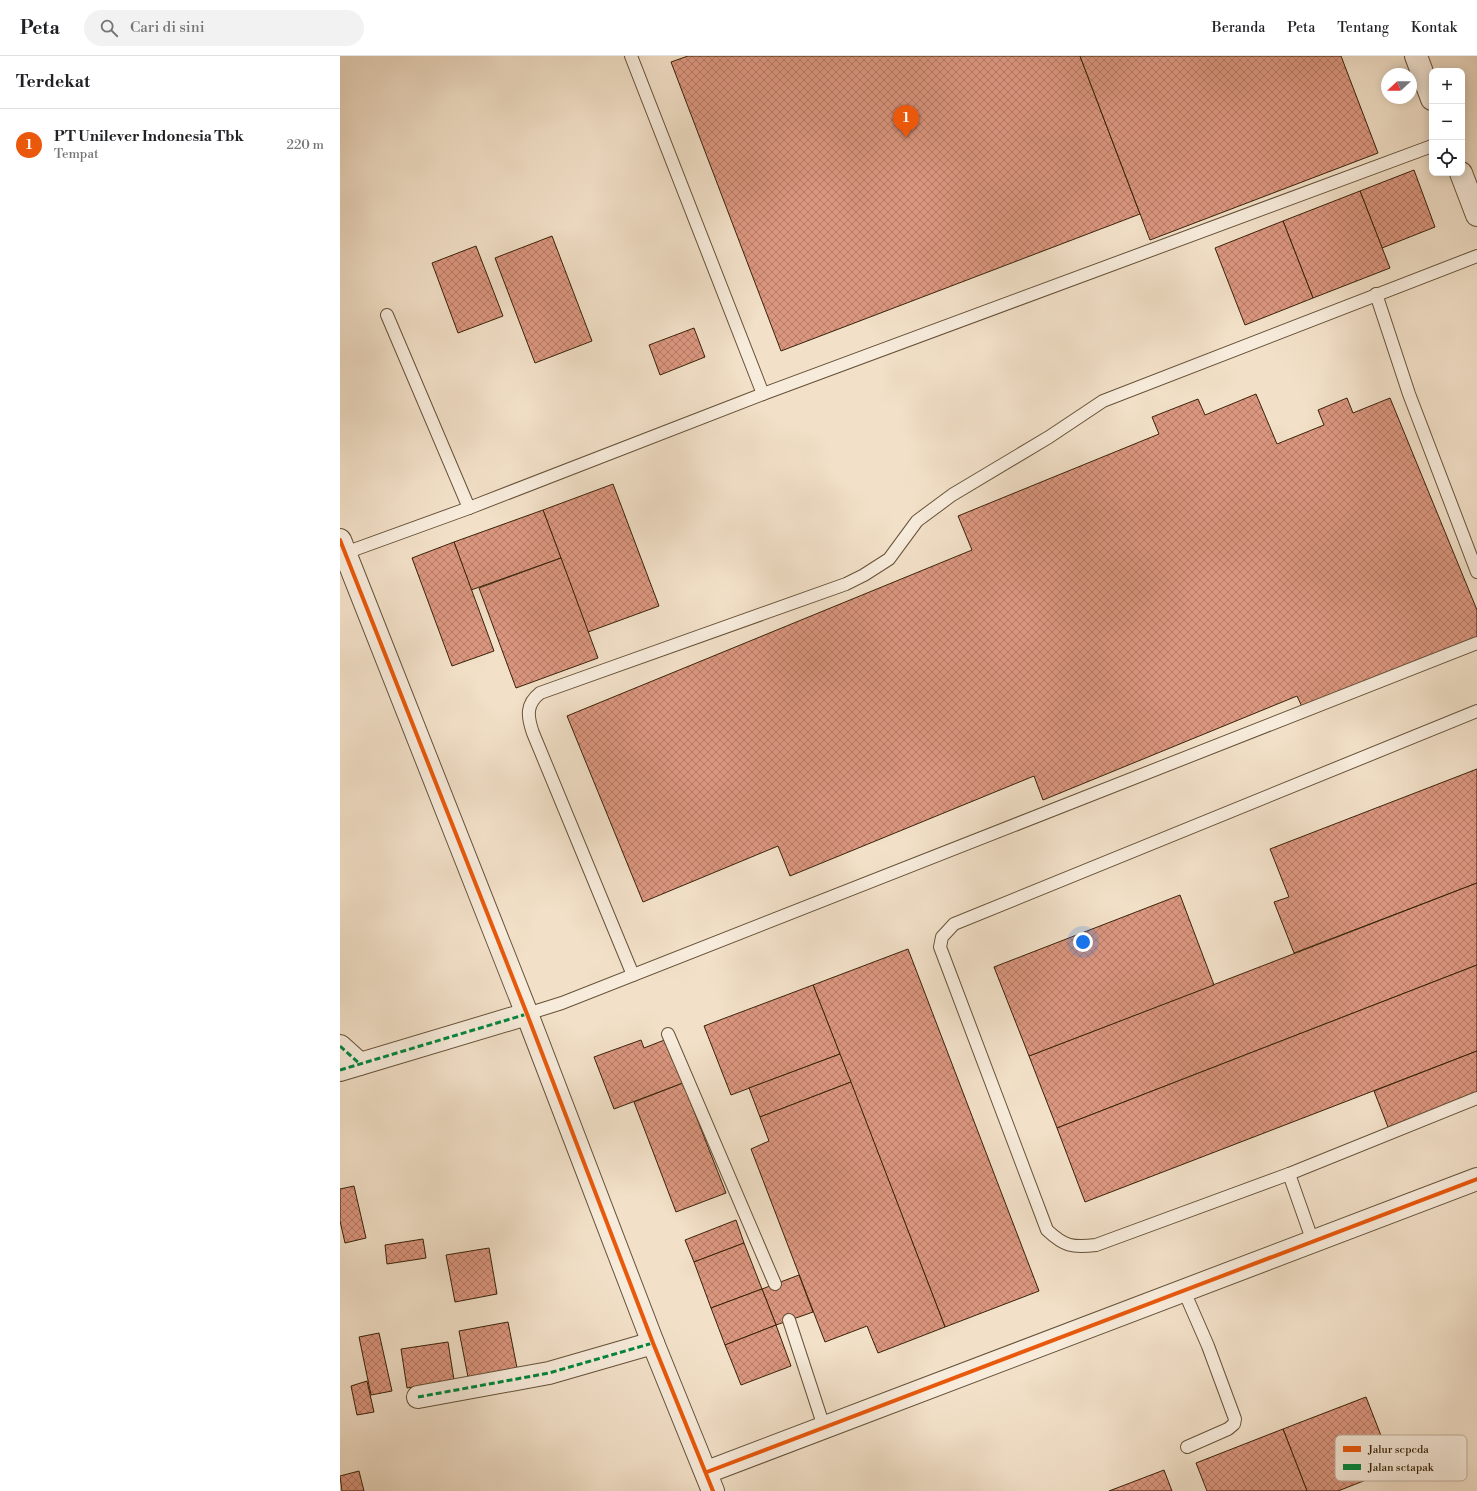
<!DOCTYPE html>
<html lang="id">
<head>
<meta charset="utf-8">
<style>
  :root { --surface:#fff; --page:#f2f2f2; --text:#202124; --muted:#757577; --line:#e0e0e0; --accent:#ea580c }
  body { margin:0; font-family:"Libre Bodoni",serif; background:var(--page); color:var(--text) }
  .controls { position:absolute; right:12px; top:12px; display:grid; overflow:hidden; border-radius:8px; box-shadow:0 2px 10px #0003 }
  .controls button { width:36px; height:36px; display:grid; place-items:center; padding:0; border:0; border-bottom:1px solid var(--line); background:var(--surface); color:var(--text); font:20px sans-serif }
  .compass { position:absolute; left:1041px; top:12px; width:36px; height:36px; border-radius:50%; background:var(--surface); box-shadow:0 2px 10px #0003; rotate:248deg }
  .you { position:absolute; left:743px; top:886px; width:14px; height:14px; margin:-10px; border:3px solid #fff; border-radius:50%; background:#1a73e8; box-shadow:0 0 0 6px #1a73e833 }
  .badge { display:grid; place-items:center; width:26px; height:26px; border-radius:50%; background:var(--accent); color:#fff; font-size:13px; font-weight:700 }
  .pin { position:absolute; translate:-50% -33px; filter:drop-shadow(0 1px 2px #0008) }
  .pin::after { content:''; position:absolute; top:21px; width:14px; height:12px; background:inherit; clip-path:polygon(0 0,100% 0,50% 100%) }
  .list { margin:0; padding:0; list-style:none }
  h2 { display:flex; justify-content:space-between; align-items:center; height:52px; margin:0; padding:0 16px; font-size:17px }
  h2 small { font-size:13px; font-weight:400; color:var(--muted) }
  .list li { display:grid; grid-template-columns:26px 1fr auto; gap:12px; align-items:center; box-sizing:border-box; height:72px; padding:0 16px; border-top:1px solid var(--line) }
  .list b { display:block; font-size:15px; white-space:nowrap }
  .list p { margin:0; font-size:13px; white-space:nowrap; color:var(--muted) }
  .list em { font-size:13px; font-style:normal; color:var(--muted) }
  .icon { flex:none; width:22px; height:22px; fill:none; stroke:currentColor; stroke-width:2; stroke-linecap:round; stroke-linejoin:round }
  .map { position:relative; flex:none; width:1137px; height:1435px; overflow:hidden }
  header { display:flex; align-items:center; gap:24px; box-sizing:border-box; height:56px; padding:0 20px; background:var(--surface); border-bottom:1px solid var(--line) }
  header strong { font-size:19px }
  nav { display:flex; gap:22px; margin-inline-start:auto; font-size:14px }
  .search { width:280px; height:36px; background:var(--page); display:flex; align-items:center; gap:10px; box-sizing:border-box; padding:0 14px; border-radius:22px; color:var(--muted); font-size:15px }
  main { display:flex }
  aside { flex:1; background:var(--surface) }
  .map>svg:first-child { display:block }
  .building { fill:url(#building-cross-hatch); stroke:#382308 }
  .lines { fill:none; stroke-linecap:round; stroke-linejoin:round }
  .service-casing { stroke:#665238; stroke-width:14 }
  .minor-casing { stroke:#665238; stroke-width:24 }
  .service { stroke:#f7ebdb; stroke-width:12 }
  .minor { stroke:#f7ebdb; stroke-width:22 }
  .quiet { stroke:#00873e; stroke-width:3; stroke-dasharray:6 3; stroke-linecap:butt }
  .cycleway-casing { stroke:#f7ebdb; stroke-width:6 }
  .cycleway { stroke:#e8590c; stroke-width:4 }
  .key { fill:#f7ebdb; stroke:#beaf9c; stroke-width:1 }
  .key-label { font-size:11px; fill:#382308 }
</style>
</head>
<body>
<header>
<strong>Peta</strong>
<div class="search"><svg class="icon" aria-label="search" viewBox="0 0 24 24"><circle cx="10" cy="10" r="6"/><path d="M15 15l6 6"/></svg>Cari di sini</div>
<nav><a>Beranda</a><a>Peta</a><a>Tentang</a><a>Kontak</a></nav>
</header>
<main>
<aside>
<h2>Terdekat<small></small></h2>
<ul class="list">
<li><span class="badge">1</span><div><b>PT Unilever Indonesia Tbk</b><p>Tempat</p></div><em>220 m</em></li>
</ul>
</aside>
<div class="map">
<svg width="1137" height="1435" viewBox="0 0 1137 1435">
  <defs>
    <pattern id="building-cross-hatch" width="8" height="8" patternUnits="userSpaceOnUse"><rect width="8" height="8" fill="#db967f"/><path d="M0 0l8 8M0 8l8-8" fill="none" stroke="#b37a66"/></pattern>
  </defs>
  <rect width="100%" height="100%" fill="#f2e0c8"/>
  <filter id="stains"><feTurbulence type="fractalNoise" baseFrequency=".005" numOctaves="4"/><feColorMatrix values="0 0 0 0 .2 0 0 0 0 .09 0 0 0 0 .02 0 0 0 .5 -.17"/></filter>
  <radialGradient id="worn" r=".72"><stop offset=".6" stop-color="#630" stop-opacity="0"/><stop offset="1" stop-color="#630" stop-opacity=".3"/></radialGradient>
  <!-- building -->
  <g class="building">
    <polygon points="348,0 740,0 800,158 441,295 331,6"/>
    <polygon points="740,0 1001,0 1038,97 810,184"/>
    <polygon points="1074,114 1095,171 1042,192 1020,135"/>
    <polygon points="1020,135 1050,212 973,242 943,165"/>
    <polygon points="943,165 973,242 905,269 875,192"/>
    <polygon points="212,180 252,285 195,307 155,202"/>
    <polygon points="136,190 163,260 118,277 92,207"/>
    <polygon points="354,272 365,301 320,319 309,289"/>
    <polygon points="916,338 937,388 984,369 978,354 1007,342 1013,357 1050,342 1137,554 1137,585 964,655 957,640 703,744 694,720 450,820 438,790 303,846 227,660 632,494 618,460 819,378 812,361 858,343 865,359"/>
    <polygon points="273,428 319,550 248,576 203,454"/>
    <polygon points="203,454 221,502 131,534 114,486"/>
    <polygon points="114,486 154,595 112,610 72,502"/>
    <polygon points="221,502 258,602 176,632 139,532"/>
    <polygon points="1137,713 1137,827 954,897 934,846 949,841 930,793"/>
    <polygon points="1137,827 1137,909 717,1072 689,1000"/>
    <polygon points="840,839 874,929 689,1000 654,911"/>
    <polygon points="568,893 699,1235 605,1271 473,929"/>
    <polygon points="1137,909 1137,995 745,1146 717,1072"/>
    <polygon points="473,929 500,998 391,1039 364,970"/>
    <polygon points="327,983 343,1027 274,1053 254,1001 301,984 304,992"/>
    <polygon points="1137,995 1137,1037 1048,1071 1034,1035"/>
    <polygon points="500,998 511,1026 420,1061 409,1032"/>
    <polygon points="511,1026 605,1271 538,1297 527,1270 485,1286 411,1093 429,1085 420,1061"/>
    <polygon points="343,1027 386,1137 336,1156 294,1046"/>
    <polygon points="14,1130 26,1182 5,1187 0,1165 0,1133"/>
    <polygon points="396,1164 404,1187 354,1206 345,1184"/>
    <polygon points="83,1183 86,1202 47,1208 45,1189"/>
    <polygon points="404,1187 422,1233 371,1252 354,1206"/>
    <polygon points="149,1192 157,1238 115,1246 106,1199"/>
    <polygon points="459,1219 473,1256 436,1269 422,1233"/>
    <polygon points="422,1233 436,1269 385,1289 371,1252"/>
    <polygon points="168,1266 177,1312 128,1321 119,1275"/>
    <polygon points="436,1269 451,1310 401,1329 385,1289"/>
    <polygon points="39,1277 52,1335 31,1339 19,1281"/>
    <polygon points="108,1286 114,1324 67,1332 61,1293"/>
    <polygon points="27,1325 34,1356 17,1359 11,1330"/>
    <polygon points="1026,1341 1054,1413 998,1435 967,1435 943,1373"/>
    <polygon points="943,1373 967,1435 867,1435 856,1407"/>
    <polygon points="824,1414 832,1435 769,1435"/>
    <polygon points="19,1415 24,1435 2,1435 0,1420"/>
  </g>
  <g class="lines">
    <!-- service casing -->
    <g class="service-casing">
      <g id="service">
        <polyline points="291,0 423,338"/>
        <polyline points="1036,238 1069,338 1137,516"/>
        <polyline points="47,259 129,452"/>
        <polyline points="5,497 129,452 423,338 1092,90"/>
        <path d="M 1137,655 L 614,868 L 602,881 L 600,891 L 707,1174 C 724,1190 732,1192 756,1189 L 949,1118 L 1137,1042"/>
        <path d="M 293,919 L 193,677 C 187,660 186,648 200,637 L 506,528 L 524,519 L 549,503 L 577,465 L 612,439 L 709,381 L 763,345 L 1137,200"/>
        <polyline points="187,958 222,947 1137,587"/>
        <polyline points="328,978 435,1228"/>
        <polyline points="949,1118 973,1186"/>
        <polyline points="844,1235 868,1290 895,1363 894,1368 888,1373 847,1391"/>
        <polyline points="449,1264 484,1371"/>
      </g>
    </g>
    <!-- minor casing -->
    <g class="minor-casing">
      <g id="minor">
        <polyline points="1076,0 1092,43"/>
        <polyline points="1121,117 1137,159"/>
        <polyline points="0,484 187,958 313,1287 373,1435"/>
        <polyline points="0,990 20,1008"/>
        <polyline points="0,1014 187,958"/>
        <polyline points="78,1341 209,1317 313,1287"/>
        <polyline points="367,1416 1137,1123"/>
      </g>
    </g>
    <!-- service -->
    <use href="#service" class="service"/>
    <!-- minor -->
    <use href="#minor" class="minor"/>
    <!-- quiet -->
    <g class="quiet">
      <polyline points="0,990 20,1008"/>
      <polyline points="0,1014 187,958"/>
      <polyline points="78,1341 209,1317 313,1287"/>
    </g>
    <!-- cycleway casing -->
    <g class="cycleway-casing">
      <g id="cycleway">
        <polyline points="0,484 187,958 313,1287 373,1435"/>
        <polyline points="367,1416 1137,1123"/>
      </g>
    </g>
    <!-- cycleway -->
    <use href="#cycleway" class="cycleway"/>
  </g>
  <!-- legend -->
  <rect x="995" y="1379" width="132" height="46" rx="6" class="key"/>
  <rect x="1003" y="1390" width="18" height="6" fill="#e8590c"/>
  <rect x="1003" y="1408" width="18" height="6" fill="#00873e"/>
  <g class="key-label">
    <text x="1028" y="1397">Jalur sepeda</text>
    <text x="1028" y="1415">Jalan setapak</text>
  </g>
  <rect width="100%" height="100%" filter="url(#stains)"/>
  <rect width="100%" height="100%" fill="url(#worn)"/>
</svg>
<div class="controls">
<button>+</button>
<button>−</button>
<button><svg class="icon" aria-label="locate" viewBox="0 0 24 24"><circle cx="12" cy="12" r="6"/><path d="M12 2v4M12 18v4M2 12h4M18 12h4"/></svg></button>
</div>
<svg class="compass" viewBox="-18 -18 36 36"><path d="M0-13l5 13h-10z" fill="#e53935"/><path d="M0 13l5-13h-10z" fill="#757577"/></svg>
<div class="you"></div>
<div class="pin badge" style="left:566px;top:82px">1</div>
</div>
</main>
</body>
</html>
